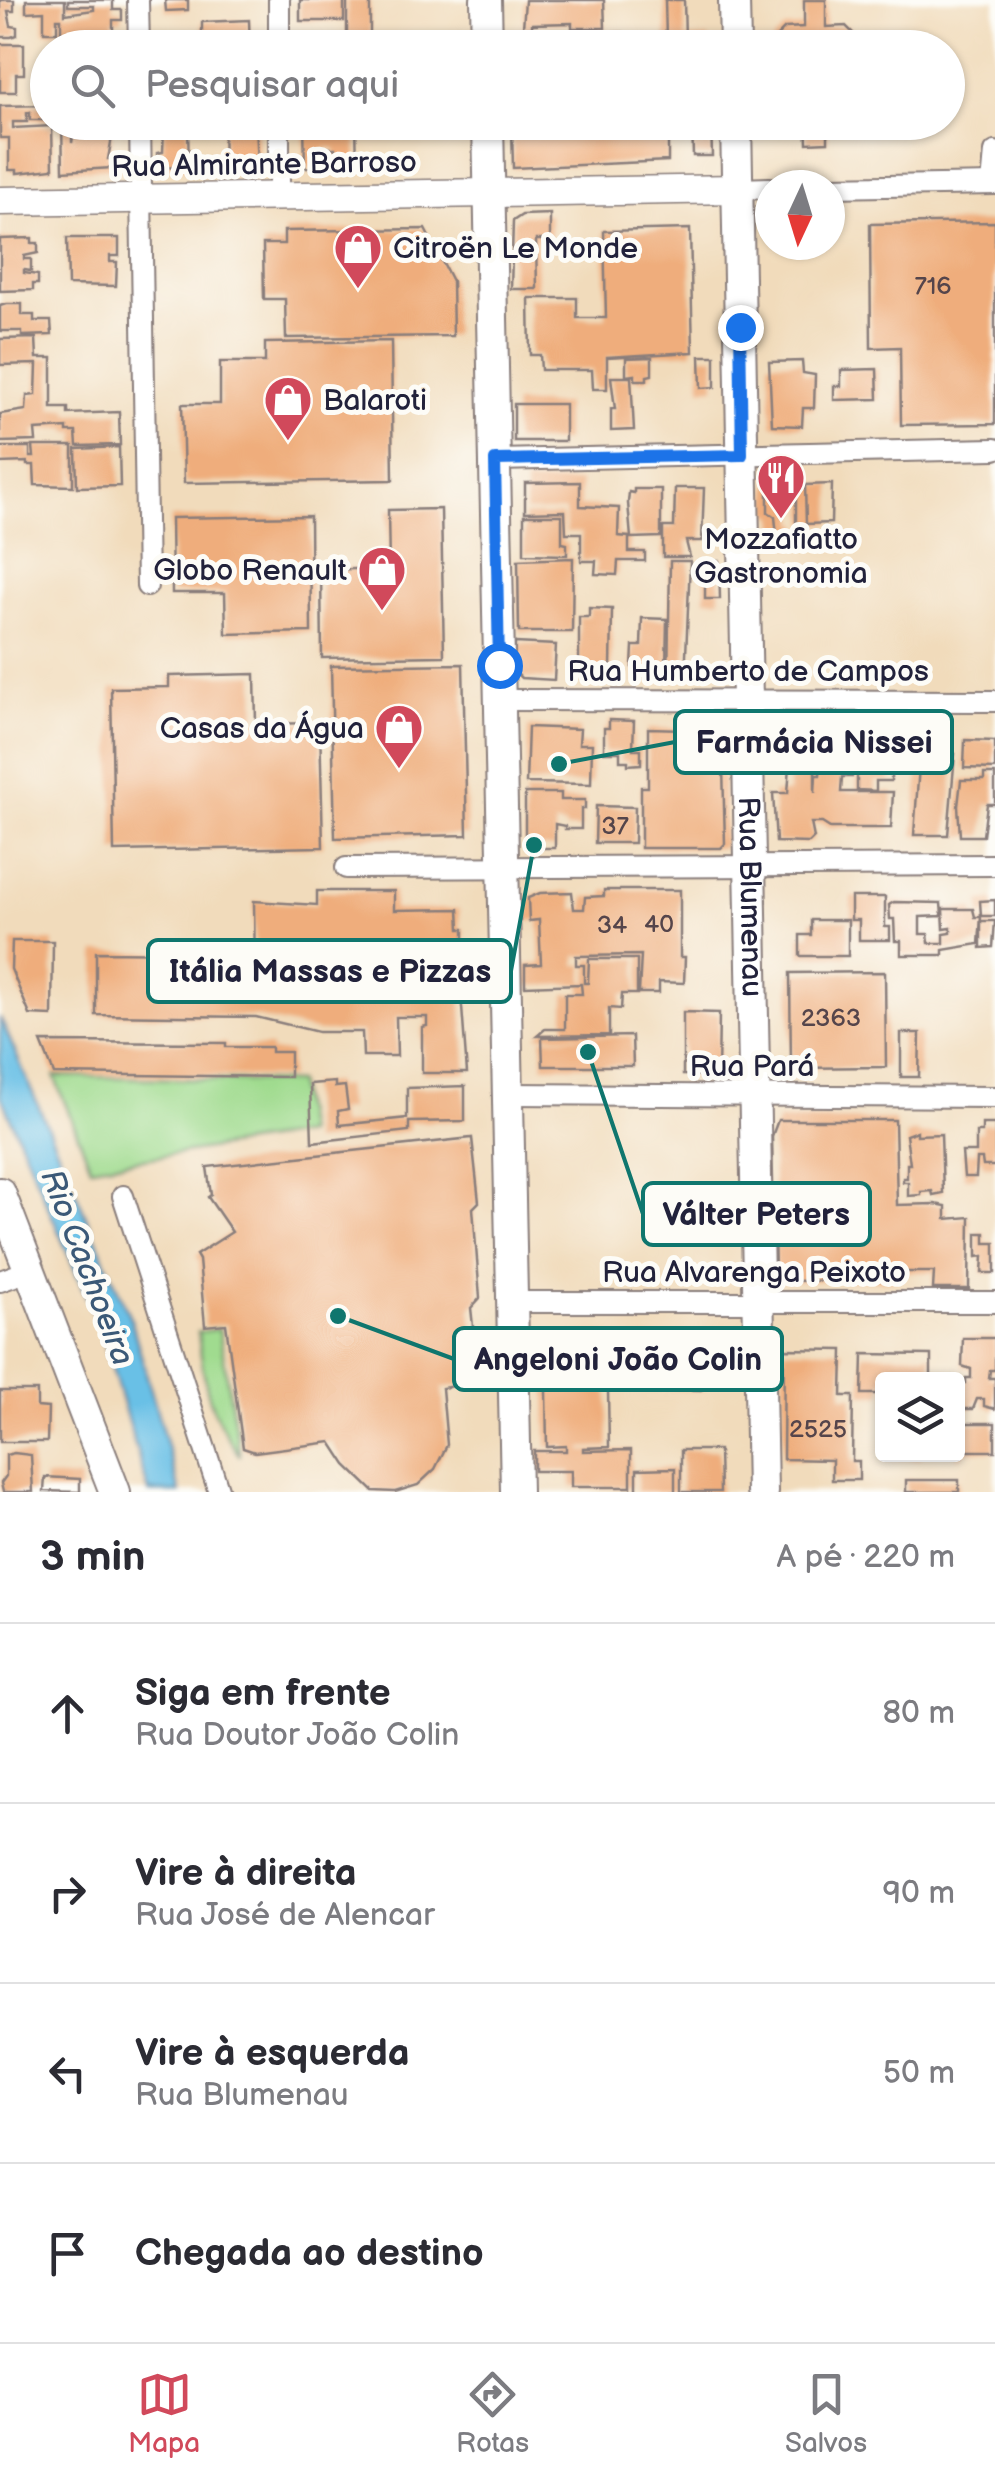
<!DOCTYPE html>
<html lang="pt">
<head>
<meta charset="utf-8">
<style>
  :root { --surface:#fff; --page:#f7f7f7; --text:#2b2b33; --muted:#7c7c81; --line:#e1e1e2; --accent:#d1495b }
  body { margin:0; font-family:"Balsamiq Sans",sans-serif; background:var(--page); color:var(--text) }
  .controls { position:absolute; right:30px; bottom:30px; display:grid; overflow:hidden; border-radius:10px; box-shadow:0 2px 8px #0004 }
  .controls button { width:90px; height:90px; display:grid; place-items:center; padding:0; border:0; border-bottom:2px solid var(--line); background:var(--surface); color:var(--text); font:50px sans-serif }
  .compass { position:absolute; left:755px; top:170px; width:90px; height:90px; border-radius:50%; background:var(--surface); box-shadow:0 2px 8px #0004; rotate:184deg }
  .stop { position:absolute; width:30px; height:30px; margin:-22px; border:8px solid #1a73e8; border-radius:50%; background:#fff }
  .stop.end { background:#1a73e8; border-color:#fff; box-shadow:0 2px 10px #0008 }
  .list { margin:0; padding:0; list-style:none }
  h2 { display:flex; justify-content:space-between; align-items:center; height:130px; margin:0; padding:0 40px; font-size:42px }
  h2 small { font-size:32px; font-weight:400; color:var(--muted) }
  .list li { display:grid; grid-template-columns:65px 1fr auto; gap:30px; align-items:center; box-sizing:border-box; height:180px; padding:0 40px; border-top:2px solid var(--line) }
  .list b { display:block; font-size:38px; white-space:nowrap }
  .list p { margin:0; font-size:32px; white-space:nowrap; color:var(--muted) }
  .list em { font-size:32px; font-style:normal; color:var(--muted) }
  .icon { flex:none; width:55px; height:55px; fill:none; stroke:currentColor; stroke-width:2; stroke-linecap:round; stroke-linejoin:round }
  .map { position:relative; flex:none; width:995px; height:1492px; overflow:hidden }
  .search { position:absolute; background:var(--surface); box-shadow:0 2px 8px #0004; left:30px; right:30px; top:30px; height:110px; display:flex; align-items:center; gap:25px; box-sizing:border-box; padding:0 35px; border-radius:55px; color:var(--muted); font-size:38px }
  .sheet { height:850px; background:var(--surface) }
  nav { display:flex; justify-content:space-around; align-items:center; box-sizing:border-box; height:140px; border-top:2px solid var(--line); background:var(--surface); font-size:28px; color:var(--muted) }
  nav a { display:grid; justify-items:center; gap:5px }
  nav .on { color:var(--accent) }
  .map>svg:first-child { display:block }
  .green { fill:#a0db8f; stroke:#617e65; stroke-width:2.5 }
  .water { fill:#69c0e6; stroke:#467190; stroke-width:2.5 }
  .building { fill:#efad7c }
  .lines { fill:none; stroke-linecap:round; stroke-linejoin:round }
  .street-casing { stroke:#8a7e7b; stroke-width:24 }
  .secondary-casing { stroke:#8a7e7b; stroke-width:31 }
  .primary-casing { stroke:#8a7e7b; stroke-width:34 }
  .street { stroke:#fff; stroke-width:20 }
  .secondary { stroke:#fff; stroke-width:28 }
  .primary { stroke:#fff; stroke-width:30 }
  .route { stroke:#1a73e8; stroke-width:12 }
  .labels { text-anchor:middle; stroke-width:10; stroke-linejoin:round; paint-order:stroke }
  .number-label { font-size:25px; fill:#55454b }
  .street-label { font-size:30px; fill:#22223b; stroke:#fdfcf7 }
  .poi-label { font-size:30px; fill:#22223b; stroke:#fdfcf7; text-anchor:start }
  .water-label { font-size:32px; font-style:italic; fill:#3b5977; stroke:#fdfcf7 }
  .leader { fill:none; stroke:#0f766e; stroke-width:4 }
  .callout-dot { fill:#0f766e; stroke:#fdfcf7; stroke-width:4 }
  .callout { fill:#fdfcf7; stroke:#0f766e; stroke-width:4 }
  .callout-label { font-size:32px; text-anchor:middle; font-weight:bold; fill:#22223b }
</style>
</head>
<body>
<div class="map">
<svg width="995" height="1492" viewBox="0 0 995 1492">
  <rect width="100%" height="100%" fill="#fdfcf7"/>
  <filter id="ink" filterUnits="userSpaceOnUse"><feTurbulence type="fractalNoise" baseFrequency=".01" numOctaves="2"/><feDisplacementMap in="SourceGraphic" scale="20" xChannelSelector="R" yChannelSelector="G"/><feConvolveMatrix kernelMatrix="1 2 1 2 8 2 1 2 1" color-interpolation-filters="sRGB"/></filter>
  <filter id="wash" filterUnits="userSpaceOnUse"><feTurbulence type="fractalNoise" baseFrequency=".0048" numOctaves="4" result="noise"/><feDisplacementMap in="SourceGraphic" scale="40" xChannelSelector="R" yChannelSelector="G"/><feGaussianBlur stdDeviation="2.25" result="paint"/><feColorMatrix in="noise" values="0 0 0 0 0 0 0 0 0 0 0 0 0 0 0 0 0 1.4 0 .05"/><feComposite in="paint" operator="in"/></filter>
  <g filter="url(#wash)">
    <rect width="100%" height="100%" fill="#f1dbbb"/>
    <!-- green -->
    <g class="green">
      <polygon points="54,1076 297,1082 306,1134 91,1167"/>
      <path d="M 219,1329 L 240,1456 C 208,1410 204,1386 198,1332 Z"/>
    </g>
    <!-- water -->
    <polygon class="water" points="0,1017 131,1320 180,1492 149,1492 101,1331 0,1094"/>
    <g id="blocks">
      <!-- building -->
      <g class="building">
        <polygon points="0,0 14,0 14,11 8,11 11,26 17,27 17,35 11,37 0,37"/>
        <polygon points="26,0 65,0 65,14 94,10 94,6 68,6 68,0 113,0 113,10 122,10 122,20 113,20 113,38 61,39 61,19 57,19 57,32 44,32 44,11 26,12"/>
        <polygon points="165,0 188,0 188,10 166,11"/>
        <rect x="300" y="0" width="44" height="21"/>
        <polygon points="347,0 370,0 370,34 347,35"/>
        <polygon points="525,0 604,0 605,28 572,28 572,23 532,24 532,28 523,28"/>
        <polygon points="665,0 684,0 685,39 709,38 709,48 628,48 628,40 666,39"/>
        <polygon points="804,0 826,0 826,27 846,26 859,39 859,48 772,48 772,41 785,28 804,27"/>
        <polygon points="249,20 250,48 202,48 202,22"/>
        <polygon points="623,32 623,48 533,48 533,33"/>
        <polygon points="438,39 438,48 416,48 416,40"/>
        <polygon points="406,40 406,48 384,48 384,41"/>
        <rect x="333" y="43" width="22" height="5"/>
        <polygon points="0,44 24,44 24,74 16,74 16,92 0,92"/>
        <polygon points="48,105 48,120 30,120 30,112 27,113 27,122 13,122 13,128 52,126 53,169 17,173 17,170 9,170 9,138 0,138 0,106"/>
        <polygon points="62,122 72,122 72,143 75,122 108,122 112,137 108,159 112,159 112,168 63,171"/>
        <polygon points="223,122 256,122 258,168 224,169"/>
        <polygon points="304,122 324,122 325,134 335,134 334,122 356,122 357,167 336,167 335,148 325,148 325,168 305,168"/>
        <polygon points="629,122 668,122 668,161 513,168 512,129 630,127"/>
        <polygon points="692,122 711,122 712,156 693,156"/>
        <polygon points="806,122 828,122 828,142 807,143"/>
        <polygon points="164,127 188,127 189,168 157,167 157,153 163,152"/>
        <polygon points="550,214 550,240 536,240 537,289 511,289 513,221 522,215"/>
        <polygon points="995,222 995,424 901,425 900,347 871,348 870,224"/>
        <polygon points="425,229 452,281 453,336 286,338 285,299 264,299 263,244 284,244 284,231"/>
        <polygon points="690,229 693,352 607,357 607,389 593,389 592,370 541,370 540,355 530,355 529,298 577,298 577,318 606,318 604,231"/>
        <polygon points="32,238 32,243 38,243 38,253 24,256 24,259 31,259 31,271 24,270 24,273 38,275 38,284 33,284 33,290 0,291 0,239"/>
        <polygon points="67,238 119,238 119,256 110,256 110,262 117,262 116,286 68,285"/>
        <polygon points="6,304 22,304 22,315 34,315 34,321 51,321 52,335 22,336 22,331 0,331 0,306"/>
        <polygon points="36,338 37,358 52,358 52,408 68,408 68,414 119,412 120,445 77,446 76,432 67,432 67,428 35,430 36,441 0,442 0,414 26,410 27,396 36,395 37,364 0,365 0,339"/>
        <polygon points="391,341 393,480 184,483 182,404 220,404 220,362 265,362 265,343"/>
        <polygon points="700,356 715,356 715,387 701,388"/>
        <polygon points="652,357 652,375 647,376 647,380 635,380 635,375 626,376 626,358"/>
        <polygon points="802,361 803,373 815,375 814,408 803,408 802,426 772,425 769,362"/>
        <polygon points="877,369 878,399 834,400 834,386 841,386 841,370"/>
        <polygon points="611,377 631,377 634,430 611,431 611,409 615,409"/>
        <rect x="514" y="404" width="51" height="37"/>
        <polygon points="33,446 73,446 73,486 35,485 34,465 27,465 27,462 0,463 0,447 30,447 30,457 34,457"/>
        <polygon points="119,447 120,486 77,487 76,449"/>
        <polygon points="580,482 580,506 619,508 618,536 629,537 629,552 645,552 645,561 618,561 617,575 595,574 596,561 581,561 581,533 566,533 565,511 525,512 525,483"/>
        <polygon points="832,484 831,523 806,524 805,485"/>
        <polygon points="768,485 796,485 796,524 800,524 801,547 790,547 790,535 777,536 775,517 768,512"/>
        <polygon points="675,488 704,488 702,541 686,541 690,557 663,557 663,527 674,527"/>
        <polygon points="634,489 661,489 661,537 631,538 628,503 629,492 634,493"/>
        <polygon points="441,509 444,656 322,658 321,570 389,568 388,510"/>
        <polygon points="524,515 562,515 562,543 567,544 567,555 524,554"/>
        <polygon points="310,516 311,632 226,634 225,593 172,593 171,518"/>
        <polygon points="573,558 572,632 519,632 518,560"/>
        <polygon points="670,561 690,561 685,679 668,679"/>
        <polygon points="705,561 719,561 720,599 705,599"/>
        <polygon points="589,608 612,609 611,669 589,669 589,675 579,675 579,617 589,617"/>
        <polygon points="642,618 667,619 666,670 632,667 633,646 641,646"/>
        <polygon points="515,643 556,645 554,680 521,678 514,671"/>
        <polygon points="463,664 467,835 335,838 331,666"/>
        <polygon points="255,674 256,724 320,723 323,847 114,851 111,688 169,687 169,676"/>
        <polygon points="609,720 634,721 633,749 641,749 641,764 628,765 628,761 620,761 620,752 604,752 604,728 609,728"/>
        <polygon points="684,721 716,722 722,728 725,844 721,848 641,848 641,787 648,787 648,728 684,729"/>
        <polygon points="528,727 580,729 579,744 592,744 591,784 526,783"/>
        <polygon points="821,734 845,735 843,764 853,764 852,777 842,777 841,792 893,792 891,828 830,828 822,823 811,823 814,838 809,843 776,842 773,793 788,793 792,738 815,738 815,793 816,775 820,775 821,765 816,764"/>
        <polygon points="872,740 892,740 891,781 876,781 876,791 857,790 857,772 872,774"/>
        <polygon points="965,740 995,741 995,769 964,768"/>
        <polygon points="920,752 955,754 948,835 914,835"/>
        <polygon points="984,774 995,774 995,804 987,804 983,836 960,836 958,806 961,780 984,780"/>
        <polygon points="525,793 561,793 561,800 585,800 585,809 581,809 581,829 565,829 565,826 555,824 555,848 525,848"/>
        <polygon points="596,806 635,807 634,843 595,843"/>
        <polygon points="604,890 680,890 680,957 685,957 684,983 659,982 659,993 639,993 641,955 576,956 576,965 584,965 584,983 588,983 589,959 637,959 637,994 622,994 621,1009 609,1008 609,1035 537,1036 545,1029 565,1029 565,994 582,994 581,984 525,986 525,965 541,964 539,920 529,921 528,898 540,893 572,892 574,909 584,909 585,897 604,896"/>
        <polygon points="317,891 394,891 394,910 459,909 460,929 464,929 464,981 460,981 467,1073 422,1073 422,1027 427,1026 427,1017 396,1017 397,1056 363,1056 362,1032 318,1032 256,1017 96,1015 96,952 198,953 198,969 255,971 254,901 317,905"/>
        <polygon points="851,897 885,897 885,927 890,927 890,940 859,940 859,920 851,920"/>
        <polygon points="995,900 995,916 981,916 980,901"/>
        <polygon points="894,902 941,903 942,916 920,917 920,934 928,934 929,943 944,943 944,934 951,933 951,928 944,929 943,909 973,909 975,917 981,917 979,944 943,950 943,955 901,955 901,941 895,941 894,919 890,919 889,905"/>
        <polygon points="811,920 848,920 848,956 800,956 800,935 811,935"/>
        <polygon points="981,921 995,921 993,947 981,948"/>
        <polygon points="12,941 53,941 52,1016 30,1015 11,969"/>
        <polygon points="885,972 886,1067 791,1068 790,973"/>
        <polygon points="683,1012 719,1013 718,1076 683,1075"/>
        <polygon points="901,1033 920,1033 919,1077 901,1077"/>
        <polygon points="632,1036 633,1066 543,1066 542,1038"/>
        <polygon points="41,1042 226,1043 226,1047 271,1047 271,1052 290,1052 290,1077 54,1074"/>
        <polygon points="335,1082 335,1087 345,1086 348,1109 338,1111 339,1125 407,1118 407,1088 465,1086 465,1121 409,1122 409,1131 312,1142 310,1084"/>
        <polygon points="778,1120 895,1120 897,1205 935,1204 946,1206 946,1219 970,1217 969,1289 933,1289 934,1272 898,1272 898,1279 893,1280 783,1281 775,1273 772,1136"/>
        <polygon points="982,1124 995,1124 995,1166 983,1166 982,1159 977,1159 976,1177 964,1177 962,1152 976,1152 976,1132 982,1132"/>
        <polygon points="917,1131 917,1135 941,1134 943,1193 933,1195 932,1191 921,1192 921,1195 908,1196 908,1182 903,1182 903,1178 907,1178 907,1164 910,1164 906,1135"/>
        <polygon points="472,1138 479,1202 473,1208 480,1298 471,1308 479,1382 442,1388 447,1445 435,1469 418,1485 395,1492 373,1491 346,1465 331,1442 255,1452 243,1448 226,1324 205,1326 199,1260 196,1255 232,1232 208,1197 211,1195 207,1167"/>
        <polygon points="977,1233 985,1233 985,1243 995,1243 995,1273 982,1273 983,1256 977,1257"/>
        <polygon points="607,1334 609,1447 583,1448 583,1451 631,1450 631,1487 571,1487 571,1471 534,1471 534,1451 566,1451 566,1446 547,1447 545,1335"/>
        <polygon points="650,1338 700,1338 707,1341 712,1351 709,1385 701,1390 623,1388 623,1340"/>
        <polygon points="963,1338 995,1338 995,1370 990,1370 989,1378 995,1378 995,1409 984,1406 984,1399 977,1399 973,1409 962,1409 962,1383 966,1383 966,1378 971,1378 971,1369 962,1366"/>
        <polygon points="784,1349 843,1350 842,1396 853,1396 852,1461 859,1461 859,1480 832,1480 832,1460 783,1459"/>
        <polygon points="863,1354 931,1355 931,1380 882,1380 882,1394 862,1394"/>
        <polygon points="0,1391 37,1391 37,1407 48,1408 47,1442 0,1442"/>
        <polygon points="958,1423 995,1423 995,1451 962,1451 962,1457 958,1457"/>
        <polygon points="681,1450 719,1450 720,1492 681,1492"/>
        <polygon points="14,1453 31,1455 33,1492 3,1492 1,1483 6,1476 6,1455"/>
        <rect x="885" y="1454" width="35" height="5"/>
        <polygon points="675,1468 675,1492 637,1492 637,1469"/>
        <polygon points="45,1477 80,1479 80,1492 44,1491"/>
        <rect x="906" y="1480" width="53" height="12"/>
      </g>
    </g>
  </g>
  <g filter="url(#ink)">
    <use href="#blocks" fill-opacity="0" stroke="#8a7e7b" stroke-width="2.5"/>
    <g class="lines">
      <!-- street casing -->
      <g class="street-casing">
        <g id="street">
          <polyline points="138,0 139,48"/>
          <polyline points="279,0 279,48"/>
          <polyline points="140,122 147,586"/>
          <polyline points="279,122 279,197"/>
          <polyline points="992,184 995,152"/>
          <polyline points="830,187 995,184"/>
          <polyline points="738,189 770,188"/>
          <polyline points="495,460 995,449"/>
          <polyline points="500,700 995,701"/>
          <polyline points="346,868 995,865"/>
          <polyline points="508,1094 995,1097"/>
          <polyline points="123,1196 219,1492"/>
          <polyline points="0,1281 31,1270"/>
          <polyline points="512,1302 995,1302"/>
        </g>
      </g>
      <!-- secondary casing -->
      <g class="secondary-casing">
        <polyline id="secondary" points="0,201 738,189"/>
      </g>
      <!-- primary casing -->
      <g class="primary-casing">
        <g id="primary">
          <polyline points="486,0 487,48"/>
          <polyline points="734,0 735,48"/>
          <polyline points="488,122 516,1492"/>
          <path id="s1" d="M 736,122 L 762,1492"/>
          <polyline points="0,1193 115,1492"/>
        </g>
      </g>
      <!-- street -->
      <use href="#street" class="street"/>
      <!-- secondary -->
      <use href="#secondary" class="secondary"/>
      <!-- primary -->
      <use href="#primary" class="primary"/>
    </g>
  </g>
  <g class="lines" filter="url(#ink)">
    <!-- route -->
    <polyline class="route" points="499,665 495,460 742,455 740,327"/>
  </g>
  <!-- icons -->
  <defs>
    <g id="shop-pin" transform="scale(2.5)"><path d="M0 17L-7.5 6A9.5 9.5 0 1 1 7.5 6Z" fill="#d1495b" stroke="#fdfcf7"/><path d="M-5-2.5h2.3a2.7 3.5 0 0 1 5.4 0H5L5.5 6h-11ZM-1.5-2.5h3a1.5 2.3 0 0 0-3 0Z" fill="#fff"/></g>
    <g id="restaurant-pin" transform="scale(2.5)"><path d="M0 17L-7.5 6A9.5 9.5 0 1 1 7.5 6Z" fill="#d1495b" stroke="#fdfcf7"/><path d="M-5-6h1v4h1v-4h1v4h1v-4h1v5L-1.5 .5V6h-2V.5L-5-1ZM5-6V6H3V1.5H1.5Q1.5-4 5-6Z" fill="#fff"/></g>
  </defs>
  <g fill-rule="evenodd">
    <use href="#shop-pin" x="358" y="248"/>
    <use href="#shop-pin" x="288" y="400"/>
    <use href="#restaurant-pin" x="781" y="478"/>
    <use href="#shop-pin" x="382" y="570"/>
    <use href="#shop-pin" x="399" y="728"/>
  </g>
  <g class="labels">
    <!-- number labels -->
    <g class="number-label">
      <text x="933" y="294">716</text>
      <text x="615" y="834">37</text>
      <text x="659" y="932">40</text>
      <text x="612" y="933">34</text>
      <text x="831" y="1026">2363</text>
      <text x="818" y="1437">2525</text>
    </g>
    <!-- street labels -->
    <g class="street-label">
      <text transform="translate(264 164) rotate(-1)" y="10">Rua Almirante Barroso</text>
      <text x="748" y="681">Rua Humberto de Campos</text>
      <text dy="10" stroke="none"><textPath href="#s1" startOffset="775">Rua Blumenau</textPath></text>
      <text x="752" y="1076">Rua Pará</text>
      <text x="754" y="1282">Rua Alvarenga Peixoto</text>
    </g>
    <!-- poi labels -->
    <g class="poi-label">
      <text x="393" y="258">Citroën Le Monde</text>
      <text x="323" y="410">Balaroti</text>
      <text x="781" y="549" text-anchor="middle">Mozzafiatto<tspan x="781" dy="34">Gastronomia</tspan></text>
      <text x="347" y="580" text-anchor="end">Globo Renault</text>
      <text x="364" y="738" text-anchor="end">Casas da Água</text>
    </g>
    <!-- water labels -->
    <g class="water-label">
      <text transform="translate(88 1267) rotate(69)" y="11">Rio Cachoeira</text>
    </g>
  </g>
  <!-- callouts -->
  <path class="leader" d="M559 764L675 742M534 845L511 971M588 1052L643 1214M338 1316L454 1359"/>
  <g class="callout-dot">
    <circle cx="559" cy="764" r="10"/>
    <circle cx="534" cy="845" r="10"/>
    <circle cx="588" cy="1052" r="10"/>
    <circle cx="338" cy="1316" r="10"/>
  </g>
  <g class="callout">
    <rect x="675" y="711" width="277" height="62" rx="10"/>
    <rect x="148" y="940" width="363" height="62" rx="10"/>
    <rect x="643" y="1183" width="227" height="62" rx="10"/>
    <rect x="454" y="1328" width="328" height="62" rx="10"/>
  </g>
  <g class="callout-label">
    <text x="814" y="753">Farmácia Nissei</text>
    <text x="330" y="982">Itália Massas e Pizzas</text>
    <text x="756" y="1225">Válter Peters</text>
    <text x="618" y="1370">Angeloni João Colin</text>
  </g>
</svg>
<div class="controls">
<button><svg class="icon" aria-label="layers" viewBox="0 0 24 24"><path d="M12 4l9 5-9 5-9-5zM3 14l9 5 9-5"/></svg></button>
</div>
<svg class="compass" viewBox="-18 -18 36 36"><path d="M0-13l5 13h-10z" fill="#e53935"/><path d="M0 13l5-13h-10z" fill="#7c7c81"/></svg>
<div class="stop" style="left:499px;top:665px"></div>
<div class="stop end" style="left:740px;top:327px"></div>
<div class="search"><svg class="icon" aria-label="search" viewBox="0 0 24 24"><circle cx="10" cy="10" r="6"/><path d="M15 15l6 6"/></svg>Pesquisar aqui</div>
</div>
<section class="sheet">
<h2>3 min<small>A pé · 220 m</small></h2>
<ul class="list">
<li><svg class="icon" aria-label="ahead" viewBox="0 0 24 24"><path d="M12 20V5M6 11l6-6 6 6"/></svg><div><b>Siga em frente</b><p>Rua Doutor João Colin</p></div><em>80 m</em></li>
<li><svg class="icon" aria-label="right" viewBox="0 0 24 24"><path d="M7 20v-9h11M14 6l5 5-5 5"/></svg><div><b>Vire à direita</b><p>Rua José de Alencar</p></div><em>90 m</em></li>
<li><svg class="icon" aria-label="left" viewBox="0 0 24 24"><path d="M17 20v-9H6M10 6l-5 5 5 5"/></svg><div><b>Vire à esquerda</b><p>Rua Blumenau</p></div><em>50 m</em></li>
<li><svg class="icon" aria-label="arrive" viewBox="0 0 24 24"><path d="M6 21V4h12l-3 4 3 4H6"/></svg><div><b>Chegada ao destino</b></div></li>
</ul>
</section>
<nav>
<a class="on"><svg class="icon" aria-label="map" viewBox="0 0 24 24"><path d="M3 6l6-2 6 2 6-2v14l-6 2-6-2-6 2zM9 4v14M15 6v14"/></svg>Mapa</a>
<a><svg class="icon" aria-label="directions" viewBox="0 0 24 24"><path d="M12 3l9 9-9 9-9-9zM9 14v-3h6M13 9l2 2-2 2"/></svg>Rotas</a>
<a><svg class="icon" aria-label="saved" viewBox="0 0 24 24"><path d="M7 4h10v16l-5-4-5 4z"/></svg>Salvos</a>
</nav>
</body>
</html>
